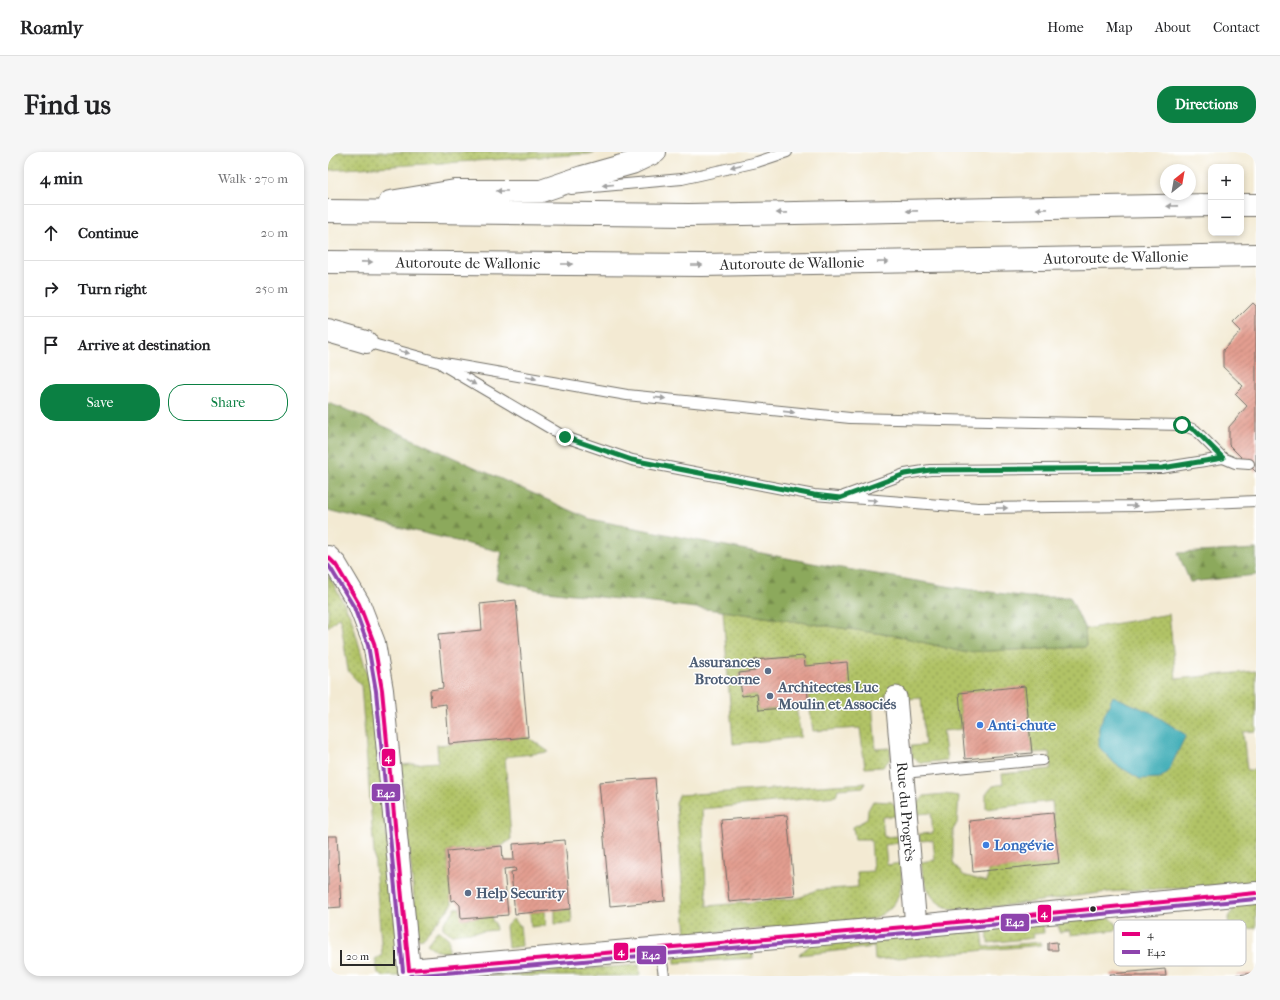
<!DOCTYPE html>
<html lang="en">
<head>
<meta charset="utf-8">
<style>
  :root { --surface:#fff; --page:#f6f6f6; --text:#202124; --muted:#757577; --line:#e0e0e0; --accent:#0b8043 }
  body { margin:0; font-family:"IM FELL French Canon",serif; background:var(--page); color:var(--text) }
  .controls { position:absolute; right:12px; top:12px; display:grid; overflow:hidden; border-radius:8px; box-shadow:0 2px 6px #0003 }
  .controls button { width:36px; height:36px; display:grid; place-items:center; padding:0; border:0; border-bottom:1px solid var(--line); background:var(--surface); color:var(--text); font:20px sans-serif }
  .compass { position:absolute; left:832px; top:12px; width:36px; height:36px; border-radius:50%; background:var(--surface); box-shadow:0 2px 6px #0003; rotate:31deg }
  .scale { position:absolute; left:12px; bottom:10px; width:55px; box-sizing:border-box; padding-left:4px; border:2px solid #2b2b2b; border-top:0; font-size:11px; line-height:14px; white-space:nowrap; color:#2b2b2b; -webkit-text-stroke:3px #fff; paint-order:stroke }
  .stop { position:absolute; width:12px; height:12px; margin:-9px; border:3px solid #0b8043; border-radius:50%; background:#fff }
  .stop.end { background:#0b8043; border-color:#fff; box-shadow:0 1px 4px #0008 }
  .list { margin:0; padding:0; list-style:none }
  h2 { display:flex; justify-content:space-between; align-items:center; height:52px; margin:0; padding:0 16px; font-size:17px }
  h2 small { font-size:13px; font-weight:400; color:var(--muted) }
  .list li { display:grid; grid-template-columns:26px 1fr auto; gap:12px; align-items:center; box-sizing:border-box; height:56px; padding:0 16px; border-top:1px solid var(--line) }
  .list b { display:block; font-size:15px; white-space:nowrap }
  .list em { font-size:13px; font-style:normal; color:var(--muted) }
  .actions { display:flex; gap:8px; padding:12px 16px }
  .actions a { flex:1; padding:9px 0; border:1px solid var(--accent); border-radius:16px; text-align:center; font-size:14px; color:var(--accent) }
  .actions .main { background:var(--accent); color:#fff }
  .icon { flex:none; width:22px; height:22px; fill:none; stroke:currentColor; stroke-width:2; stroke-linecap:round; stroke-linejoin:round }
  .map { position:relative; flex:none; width:928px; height:824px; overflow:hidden; border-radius:16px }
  header { display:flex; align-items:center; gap:24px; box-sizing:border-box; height:56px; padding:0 20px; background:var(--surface); border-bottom:1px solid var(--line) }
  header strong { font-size:19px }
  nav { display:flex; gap:22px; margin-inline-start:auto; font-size:14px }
  .intro { display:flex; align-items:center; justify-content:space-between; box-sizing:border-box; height:96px; padding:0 24px }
  h1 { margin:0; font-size:28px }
  .button { padding:10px 18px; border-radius:16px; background:var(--accent); color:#fff; font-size:14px; font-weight:700 }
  main { display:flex; gap:24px; padding:0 24px }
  aside { flex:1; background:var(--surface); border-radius:16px; box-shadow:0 2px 6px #0003 }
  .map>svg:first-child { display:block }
  .grass { fill:url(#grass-dots); stroke:#6e7748 }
  .forest { fill:url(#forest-firs); stroke:#5c6a43 }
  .water { fill:#3aabb5; stroke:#326b70 }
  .building { fill:url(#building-hatch) }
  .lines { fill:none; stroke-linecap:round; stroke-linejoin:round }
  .service-casing { stroke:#716e66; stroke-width:12 }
  .minor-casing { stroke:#716e66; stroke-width:23 }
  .tertiary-casing { stroke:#716e66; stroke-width:24 }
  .motorway-casing { stroke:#716e66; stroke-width:24 }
  .service { stroke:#fff; stroke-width:10 }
  .minor { stroke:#fff; stroke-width:21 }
  .tertiary { stroke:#fff; stroke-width:22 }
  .motorway { stroke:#fff; stroke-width:22 }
  .bus-1-casing { stroke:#fff; stroke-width:7 }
  .bus-2-casing { stroke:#fff; stroke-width:7 }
  .bus-1 { stroke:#e5007d; stroke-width:4 }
  .bus-2 { stroke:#8e44ad; stroke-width:4 }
  .oneway { fill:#a0a0a0 }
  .route { stroke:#0b8043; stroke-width:5 }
  .service-dot { fill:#5c6f8a; stroke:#fff; stroke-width:1.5 }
  .shop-dot { fill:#3f7fe0; stroke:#fff; stroke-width:1.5 }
  .bus-dot { fill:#2b2b2b; stroke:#fff; stroke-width:1.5 }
  .labels { text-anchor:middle; stroke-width:3; stroke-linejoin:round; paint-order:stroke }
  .street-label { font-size:15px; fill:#2b2b2b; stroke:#fff }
  .service-label { font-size:15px; font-weight:bold; fill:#4e5e75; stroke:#fff; text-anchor:start }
  .shop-label { font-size:15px; font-weight:bold; fill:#366cbe; stroke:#fff; text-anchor:start }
  .key { fill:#fff; stroke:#bfbfbf; stroke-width:1 }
  .key-label { font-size:11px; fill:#2b2b2b }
  .line-badge { stroke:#fff; stroke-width:1.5 }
  .badge-label { font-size:11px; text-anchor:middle; font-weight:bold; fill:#fff }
</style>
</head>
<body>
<header>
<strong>Roamly</strong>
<nav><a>Home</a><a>Map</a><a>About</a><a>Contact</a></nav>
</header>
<div class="intro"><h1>Find us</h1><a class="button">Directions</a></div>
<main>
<aside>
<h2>4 min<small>Walk · 270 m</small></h2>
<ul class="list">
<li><svg class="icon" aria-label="ahead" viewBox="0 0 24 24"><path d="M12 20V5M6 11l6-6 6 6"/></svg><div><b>Continue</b></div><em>20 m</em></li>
<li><svg class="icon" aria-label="right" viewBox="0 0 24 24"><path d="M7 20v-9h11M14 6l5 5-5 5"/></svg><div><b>Turn right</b></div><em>250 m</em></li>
<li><svg class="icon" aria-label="arrive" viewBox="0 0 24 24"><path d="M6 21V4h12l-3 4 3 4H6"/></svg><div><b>Arrive at destination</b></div></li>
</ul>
<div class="actions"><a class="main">Save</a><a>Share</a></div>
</aside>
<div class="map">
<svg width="928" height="824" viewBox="0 0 928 824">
  <defs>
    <pattern id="grass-dots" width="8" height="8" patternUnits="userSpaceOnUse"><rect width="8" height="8" fill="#b1c366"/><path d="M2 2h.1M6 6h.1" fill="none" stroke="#909f54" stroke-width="1.8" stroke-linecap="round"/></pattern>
    <pattern id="forest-firs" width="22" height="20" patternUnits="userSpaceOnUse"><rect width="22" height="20" fill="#8ca95b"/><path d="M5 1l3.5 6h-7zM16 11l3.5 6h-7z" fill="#738a4b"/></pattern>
    <pattern id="building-hatch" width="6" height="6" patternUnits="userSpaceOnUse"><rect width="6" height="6" fill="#e39e90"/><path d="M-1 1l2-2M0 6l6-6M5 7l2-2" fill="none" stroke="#b88176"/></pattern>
  </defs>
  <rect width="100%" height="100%" fill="#fff"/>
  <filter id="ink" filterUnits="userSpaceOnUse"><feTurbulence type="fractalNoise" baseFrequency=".025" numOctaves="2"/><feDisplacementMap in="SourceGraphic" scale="8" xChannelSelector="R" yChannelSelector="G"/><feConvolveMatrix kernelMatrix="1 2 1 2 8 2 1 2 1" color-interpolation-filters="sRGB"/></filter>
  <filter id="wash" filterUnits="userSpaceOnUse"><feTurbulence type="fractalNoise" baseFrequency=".012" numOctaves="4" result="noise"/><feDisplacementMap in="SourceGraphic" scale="16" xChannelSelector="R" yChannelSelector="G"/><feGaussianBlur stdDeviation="0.9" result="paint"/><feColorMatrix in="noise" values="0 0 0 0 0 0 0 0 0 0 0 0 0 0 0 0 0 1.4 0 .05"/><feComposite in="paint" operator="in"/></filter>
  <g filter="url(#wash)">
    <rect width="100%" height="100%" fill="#f3ead3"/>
    <!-- grass -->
    <g class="grass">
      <polygon points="0,0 268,0 261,2 0,18"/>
      <polygon points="0,422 23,465 42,532 74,824 54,824 50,821 47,807 54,803 33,533 20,519 12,464 0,475"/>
      <path d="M 395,459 L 569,484 L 635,500 L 758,495 L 757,477 L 841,462 L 848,527 L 928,519 L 928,579 L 915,580 L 919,618 L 928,618 L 928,731 L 779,740 L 636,759 C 605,757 596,738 593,710 L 607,708 L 605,688 L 592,689 L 591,682 L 605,681 L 603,661 L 589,662 L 588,651 L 590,651 L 596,644 L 616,642 L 631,644 L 629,671 L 625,678 L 625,711 L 635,723 L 659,730 L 660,718 L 730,711 L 724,649 L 658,657 L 658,642 L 665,634 L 675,632 L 674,622 L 723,617 L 721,600 L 704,601 L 697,535 L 631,541 L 634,577 L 615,579 L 619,608 L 593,611 L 584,605 L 583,594 L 597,593 L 593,546 L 579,547 L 578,540 L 557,542 L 558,549 L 544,550 L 548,597 L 562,596 L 563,607 L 562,607 L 555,615 L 537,616 L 532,576 L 485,579 L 479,537 L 521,533 L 477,514 L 476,504 L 426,508 L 427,519 L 412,521 L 414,544 L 429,542 L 431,558 L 468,555 L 473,585 L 405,592 Z"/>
      <polygon points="200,585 221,600 177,605 183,687 174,694 119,699 124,753 95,786 90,787 73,613 110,610 109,593"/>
      <path d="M 537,631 L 536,635 L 510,637 L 508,644 L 374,657 L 379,754 L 471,746 L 488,738 L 530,735 L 529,720 L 545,719 L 543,687 L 527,687 L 525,675 L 539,667 L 540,658 L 545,649 L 564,650 L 568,654 L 568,664 L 554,665 L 556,685 L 570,684 L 571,691 L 557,693 L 559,713 L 573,711 C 575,740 572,754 545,767 L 358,783 L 348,651 L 351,643 Z"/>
      <polygon points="928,747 928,776 901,779 900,765 910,750"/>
      <polygon points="128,756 132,756 134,767 164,764 164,769 167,771 168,778 123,782 115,776 115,772"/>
      <polygon points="243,757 244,771 227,772 227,758"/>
      <polygon points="217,759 218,773 203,775 202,761"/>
      <polygon points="781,765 788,771 789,778 742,783 742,779 731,780 730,768"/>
      <polygon points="185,767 192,773 194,794 180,796 178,774"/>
      <polygon points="715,770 716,781 705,782 706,786 660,791 659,775"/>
      <polygon points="654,776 656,795 713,790 714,793 547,808 546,795 471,803 483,792"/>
      <polygon points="109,779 112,779 121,787 121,801 109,799 99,792"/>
      <polygon points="425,798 425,806 347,811 347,805"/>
      <polygon points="311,813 312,824 154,824"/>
    </g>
    <!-- forest -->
    <g class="forest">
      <polygon points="0,251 22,259 262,367 484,411 624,435 700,445 742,445 757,477 758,495 635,500 569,484 395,459 210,438 168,427 174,400 0,358"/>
      <polygon points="928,397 928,423 862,430 850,401"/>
    </g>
    <!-- water -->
    <polygon class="water" points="785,544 824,561 858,583 840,620 832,626 812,627 787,612 771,595 771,574"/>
    <g id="blocks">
      <!-- building -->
      <g class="building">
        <polygon points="925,151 928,154 928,320 901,293 901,275 919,254 907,242 915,234 895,215 895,198 913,179 905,171"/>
        <polygon points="188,448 200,585 121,592 118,552 103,554 102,538 115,536 110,482 154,478 152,452"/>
        <polygon points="476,504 477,514 519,510 521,534 479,537 481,553 468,555 431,558 429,542 414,544 411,521 427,519 426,508"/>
        <polygon points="697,534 704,601 637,607 631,541"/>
        <polygon points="327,626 337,749 282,754 271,630"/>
        <polygon points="725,661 731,711 645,720 641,669"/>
        <polygon points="459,663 467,744 401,750 393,668"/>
        <polygon points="0,684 9,684 13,755 0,756"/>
        <polygon points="237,688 243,757 187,762 183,720 188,719 187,716 176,717 180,763 133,767 132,753 127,748 123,749 119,699 174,694 175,708 186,708 185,692"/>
        <polygon points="729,790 730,798 720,798 720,791"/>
        <polygon points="837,817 838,824 783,824 782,822"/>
        <polygon points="928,821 928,824 908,824 908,823"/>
      </g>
    </g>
  </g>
  <g filter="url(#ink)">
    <use href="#blocks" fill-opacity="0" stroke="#716e66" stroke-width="1"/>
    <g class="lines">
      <!-- service casing -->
      <g class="service-casing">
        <g id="service">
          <polyline points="243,37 354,27 429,10 459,0"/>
          <polyline points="38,190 110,210 299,243 522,266 854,273 867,278 895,306 907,311 921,312"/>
          <polyline points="115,213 237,285 304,308 486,343 650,356 812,354 928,349"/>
          <polyline points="516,344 577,322 602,318 833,316 895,306"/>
          <polyline points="575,621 714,608"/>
          <polyline points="332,797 336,824"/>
        </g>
      </g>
      <!-- minor casing -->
      <g class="minor-casing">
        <g id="minor">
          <path id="s1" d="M 568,545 L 588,774"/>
        </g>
      </g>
      <!-- tertiary casing -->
      <g class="tertiary-casing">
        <polyline id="tertiary" points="0,405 8,413 31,452 46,491 54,538 81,818 588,774 928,741"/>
      </g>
      <!-- motorway casing -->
      <g class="motorway-casing">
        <g id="motorway">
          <polyline points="62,50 127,39 213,39 254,25 304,11 327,0"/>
          <polyline points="913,53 928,53"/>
          <polyline points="0,59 361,63 883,53"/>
          <path id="s2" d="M 0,110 L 374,113 L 928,103"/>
          <polyline points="0,179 38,190"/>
        </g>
      </g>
      <!-- service -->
      <use href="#service" class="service"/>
      <!-- minor -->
      <use href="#minor" class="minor"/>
      <!-- tertiary -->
      <use href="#tertiary" class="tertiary"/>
      <!-- motorway -->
      <use href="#motorway" class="motorway"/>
      <!-- bus-1 casing -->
      <g class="bus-1-casing">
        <g id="bus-1">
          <polyline points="0,405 8,413 31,452 46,491 54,538 81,818"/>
          <polyline points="81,818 588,774 928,741"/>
        </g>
      </g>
      <!-- bus-2 casing -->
      <g class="bus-2-casing">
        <g id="bus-2">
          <polyline points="0,413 3,417 26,455 40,493 48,539 75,819"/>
          <polyline points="82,824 589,780 928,747"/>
        </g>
      </g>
      <!-- bus-1 -->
      <use href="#bus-1" class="bus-1"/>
      <!-- bus-2 -->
      <use href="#bus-2" class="bus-2"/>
    </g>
    <!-- one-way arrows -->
    <defs><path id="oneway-solid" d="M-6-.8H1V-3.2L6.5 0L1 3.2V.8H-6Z"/></defs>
    <g class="oneway">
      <use href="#oneway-solid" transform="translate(408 14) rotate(167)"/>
      <use href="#oneway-solid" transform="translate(280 33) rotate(175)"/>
      <use href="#oneway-solid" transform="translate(174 39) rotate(-180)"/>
      <use href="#oneway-solid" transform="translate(844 54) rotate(179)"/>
      <use href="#oneway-solid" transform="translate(714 57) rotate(179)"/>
      <use href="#oneway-solid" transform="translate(584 59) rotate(179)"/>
      <use href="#oneway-solid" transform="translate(454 61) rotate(179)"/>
      <use href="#oneway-solid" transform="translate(39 110) rotate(1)"/>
      <use href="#oneway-solid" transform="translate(555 110) rotate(-1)"/>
      <use href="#oneway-solid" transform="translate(239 112)"/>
      <use href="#oneway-solid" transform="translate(369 113)"/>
      <use href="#oneway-solid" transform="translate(76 200) rotate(15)"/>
      <use href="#oneway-solid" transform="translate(203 226) rotate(10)"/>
      <use href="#oneway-solid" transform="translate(143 230) rotate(31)"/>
      <use href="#oneway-solid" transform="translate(332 246) rotate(6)"/>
      <use href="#oneway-solid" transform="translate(461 260) rotate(6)"/>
      <use href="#oneway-solid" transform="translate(544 348) rotate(4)"/>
      <use href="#oneway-solid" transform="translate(804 354) rotate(-1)"/>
      <use href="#oneway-solid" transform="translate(674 356) rotate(-1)"/>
    </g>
  </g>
  <g class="lines" filter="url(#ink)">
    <!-- route -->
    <polyline class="route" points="237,285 304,308 486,343 512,346 577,322 602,318 834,316 895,306 867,278 854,273"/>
  </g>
  <!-- markers -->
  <g class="service-dot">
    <circle cx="440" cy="519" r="4"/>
    <circle cx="442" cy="544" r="4"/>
    <circle cx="140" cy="741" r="4"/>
  </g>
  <g class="shop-dot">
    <circle cx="652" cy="573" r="4"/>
    <circle cx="658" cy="693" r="4"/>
  </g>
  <circle class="bus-dot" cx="765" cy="757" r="3.5"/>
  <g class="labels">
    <!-- street labels -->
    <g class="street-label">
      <text dy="5" stroke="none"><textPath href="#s2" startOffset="788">Autoroute de Wallonie</textPath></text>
      <text dy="5" stroke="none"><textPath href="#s2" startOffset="140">Autoroute de Wallonie</textPath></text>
      <text dy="5" stroke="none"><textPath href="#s2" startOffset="464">Autoroute de Wallonie</textPath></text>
      <text dy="5" stroke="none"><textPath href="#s1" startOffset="115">Rue du Progrès</textPath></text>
    </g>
    <!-- service labels -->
    <g class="service-label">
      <text x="432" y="515" text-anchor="end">Assurances<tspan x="432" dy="17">Brotcorne</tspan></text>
      <text x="450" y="540">Architectes Luc<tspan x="450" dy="17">Moulin et Associés</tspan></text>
      <text x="148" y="746">Help Security</text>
    </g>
    <!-- shop labels -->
    <g class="shop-label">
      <text x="660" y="578">Anti-chute</text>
      <text x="666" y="698">Longévie</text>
    </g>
  </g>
  <!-- legend -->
  <rect x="786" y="768" width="132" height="46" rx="6" class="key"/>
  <rect x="794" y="780" width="18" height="4" fill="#e5007d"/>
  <rect x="794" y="798" width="18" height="4" fill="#8e44ad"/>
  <g class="key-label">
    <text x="819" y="786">4</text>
    <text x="819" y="804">E42</text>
  </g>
  <g class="line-badge">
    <rect x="53" y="596" width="15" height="19" rx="4" fill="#e5007d"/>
    <rect x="43" y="631" width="30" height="19" rx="4" fill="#8e44ad"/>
    <rect x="709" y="752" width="15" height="19" rx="4" fill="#e5007d"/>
    <rect x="672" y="761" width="30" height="19" rx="4" fill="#8e44ad"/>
    <rect x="285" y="790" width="16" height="19" rx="4" fill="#e5007d"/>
    <rect x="308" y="793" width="31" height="20" rx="4" fill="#8e44ad"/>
  </g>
  <g class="badge-label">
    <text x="60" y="609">4</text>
    <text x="58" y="645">E42</text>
    <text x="716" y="765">4</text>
    <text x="687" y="774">E42</text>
    <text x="293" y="803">4</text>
    <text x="323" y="807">E42</text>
  </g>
</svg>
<div class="controls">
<button>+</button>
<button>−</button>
</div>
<svg class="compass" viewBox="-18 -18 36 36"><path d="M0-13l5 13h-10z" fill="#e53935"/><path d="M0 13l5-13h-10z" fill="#757577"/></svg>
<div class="scale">20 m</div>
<div class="stop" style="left:854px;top:273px"></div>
<div class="stop end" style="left:237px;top:285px"></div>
</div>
</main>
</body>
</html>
